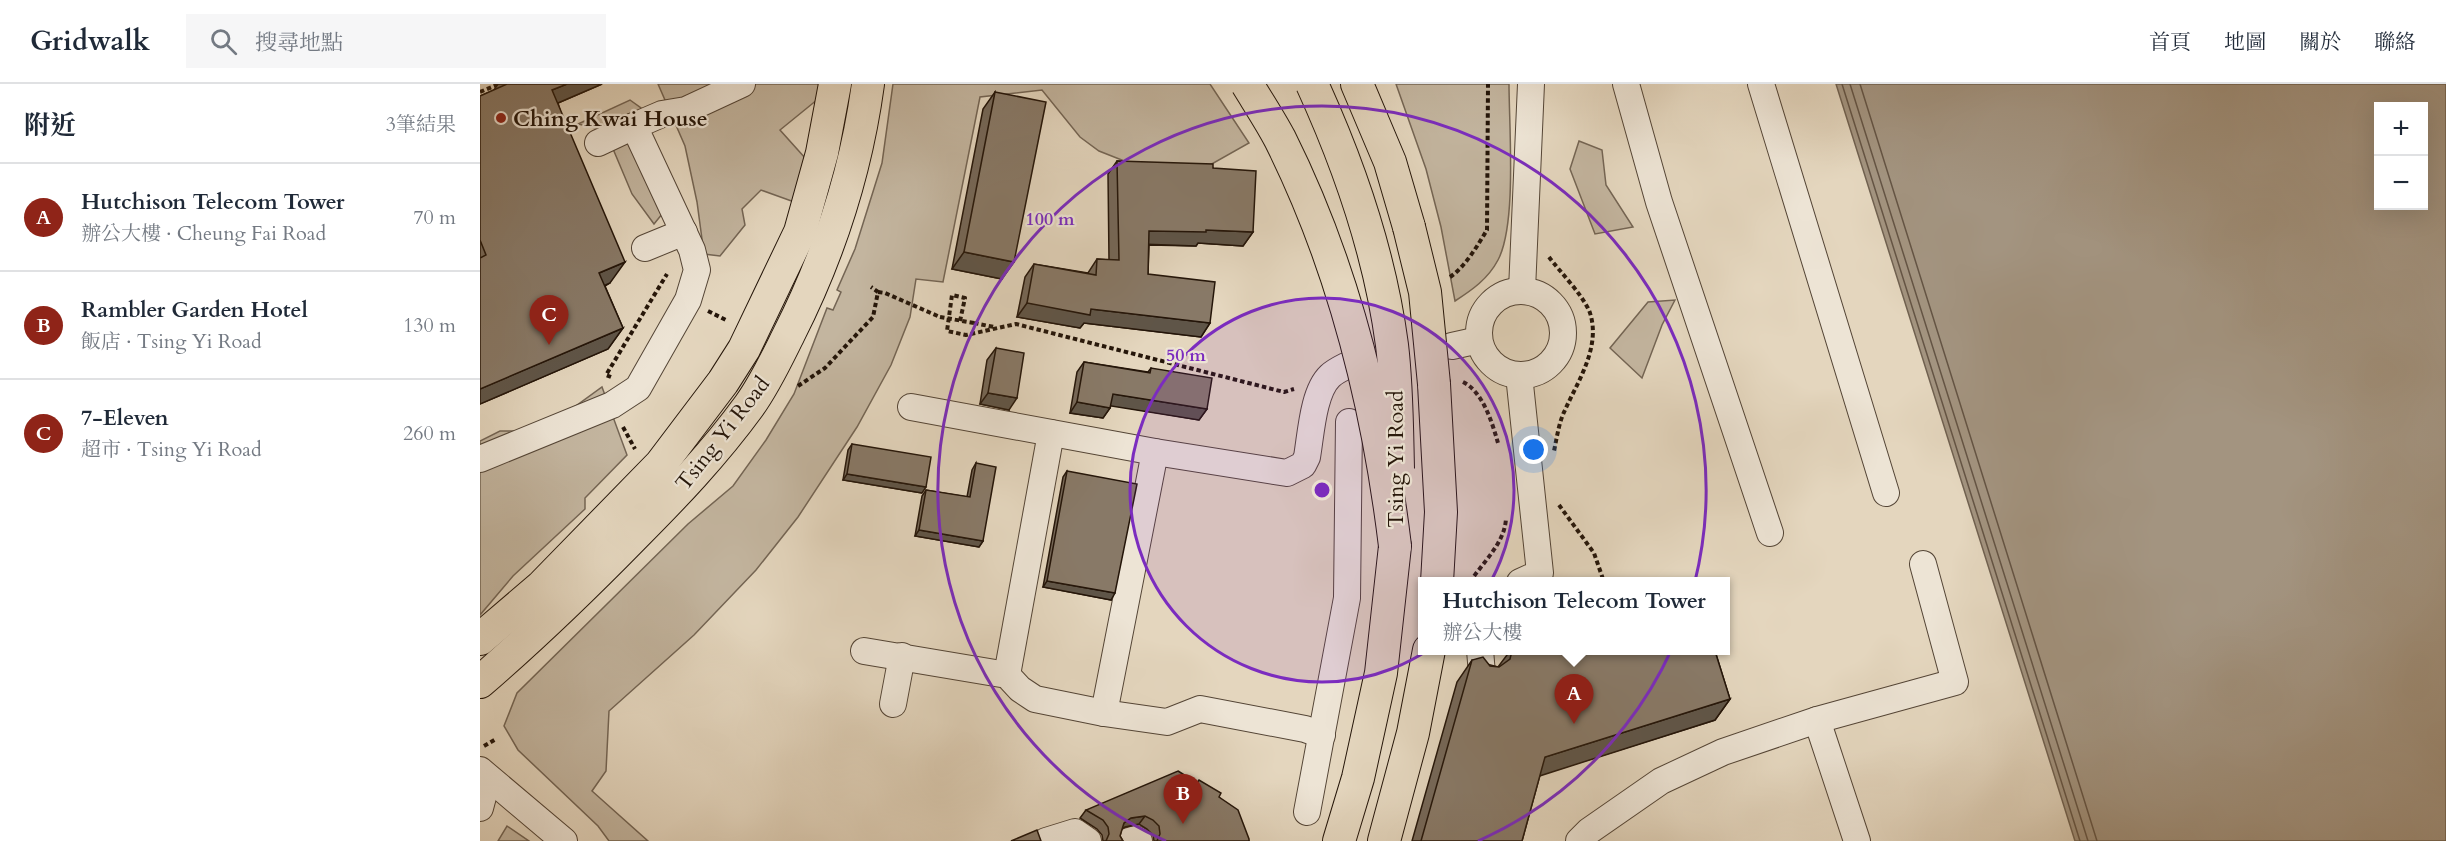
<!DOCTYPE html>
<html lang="zh-TW">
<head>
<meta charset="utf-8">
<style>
  :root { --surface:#fff; --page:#f6f6f7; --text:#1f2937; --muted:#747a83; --line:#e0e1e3; --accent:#8f2418 }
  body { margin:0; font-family:Cardo,"Noto Serif TC",serif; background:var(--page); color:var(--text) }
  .controls { position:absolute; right:18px; top:18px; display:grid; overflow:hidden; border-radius:0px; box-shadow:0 6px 24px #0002 }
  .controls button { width:54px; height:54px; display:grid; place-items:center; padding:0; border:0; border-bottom:2px solid var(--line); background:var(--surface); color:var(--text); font:30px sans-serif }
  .you { position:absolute; left:1054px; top:366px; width:21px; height:21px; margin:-15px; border:4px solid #fff; border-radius:50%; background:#1a73e8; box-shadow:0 0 0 9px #1a73e833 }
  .badge { display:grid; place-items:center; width:39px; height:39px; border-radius:50%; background:var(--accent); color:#fff; font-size:20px; font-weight:700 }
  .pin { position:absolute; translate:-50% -50px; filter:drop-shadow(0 2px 3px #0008) }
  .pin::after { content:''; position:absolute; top:32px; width:21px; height:18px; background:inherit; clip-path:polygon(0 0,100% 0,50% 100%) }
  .popup { position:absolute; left:938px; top:493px; width:312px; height:78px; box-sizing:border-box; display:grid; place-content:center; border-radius:0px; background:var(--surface); filter:drop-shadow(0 2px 4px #0005); font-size:20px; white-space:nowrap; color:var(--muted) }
  .popup b { font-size:22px; color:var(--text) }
  .popup::after { content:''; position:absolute; left:50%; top:100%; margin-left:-12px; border:12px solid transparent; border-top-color:var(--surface) }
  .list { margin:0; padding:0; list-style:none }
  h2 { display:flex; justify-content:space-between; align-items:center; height:78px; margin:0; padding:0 24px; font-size:26px }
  h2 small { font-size:20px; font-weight:400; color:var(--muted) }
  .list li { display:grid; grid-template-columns:39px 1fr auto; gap:18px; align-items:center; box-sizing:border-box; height:108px; padding:0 24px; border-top:2px solid var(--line) }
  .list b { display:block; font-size:22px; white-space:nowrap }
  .list p { margin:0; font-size:20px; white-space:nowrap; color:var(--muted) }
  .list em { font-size:20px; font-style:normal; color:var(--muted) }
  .icon { flex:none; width:33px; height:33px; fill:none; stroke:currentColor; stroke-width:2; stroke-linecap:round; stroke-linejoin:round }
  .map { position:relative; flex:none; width:1966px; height:757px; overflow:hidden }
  header { display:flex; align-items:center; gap:36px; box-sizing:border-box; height:84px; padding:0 30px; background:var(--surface); border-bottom:2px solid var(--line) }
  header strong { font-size:28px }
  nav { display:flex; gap:33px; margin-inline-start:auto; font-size:21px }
  .search { width:420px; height:54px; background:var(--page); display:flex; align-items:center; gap:15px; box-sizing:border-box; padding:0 21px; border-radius:0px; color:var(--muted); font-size:22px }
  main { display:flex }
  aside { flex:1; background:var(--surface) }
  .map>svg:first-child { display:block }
  .green { fill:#c3b59f; stroke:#746554; stroke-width:1.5 }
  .water { fill:#a39480; stroke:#706150; stroke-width:1.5; fill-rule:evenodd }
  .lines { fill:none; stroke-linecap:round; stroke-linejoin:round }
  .shore { stroke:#645444; stroke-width:1.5 }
  .minor-casing { stroke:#544536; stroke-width:28 }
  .major-casing { stroke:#241509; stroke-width:34 }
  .path { stroke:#241509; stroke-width:4; stroke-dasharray:4.5 3; stroke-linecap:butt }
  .minor { stroke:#ede4d5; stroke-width:26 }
  .major { stroke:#e4d6be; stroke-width:32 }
  .major-bridge-casing { stroke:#241509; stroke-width:34; stroke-linecap:butt }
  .path-bridge { stroke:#241509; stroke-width:4; stroke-dasharray:4.5 3; stroke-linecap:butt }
  .major-bridge { stroke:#e4d6be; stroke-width:32 }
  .wall { fill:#756859; stroke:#241509; stroke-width:1.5 }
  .shaded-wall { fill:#5f5548; stroke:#241509; stroke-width:1.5 }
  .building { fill:#887967; stroke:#241509; stroke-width:1.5 }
  .ring { fill:none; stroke:#7b2cbf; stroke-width:3 }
  .poi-dot { fill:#8f2418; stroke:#ede4d5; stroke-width:2 }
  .labels { text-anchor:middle; stroke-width:4.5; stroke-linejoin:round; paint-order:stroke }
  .poi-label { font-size:22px; font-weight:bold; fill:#241509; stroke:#ede4d5; text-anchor:start }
  .street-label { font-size:22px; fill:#241509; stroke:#ede4d5 }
  .centre { fill:#7b2cbf; stroke:#ede4d5; stroke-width:3 }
  .ring-label { font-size:18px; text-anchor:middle; font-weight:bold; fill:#7b2cbf; stroke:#ede4d5; stroke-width:4.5; stroke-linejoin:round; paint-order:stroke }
</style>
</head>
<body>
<header>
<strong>Gridwalk</strong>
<div class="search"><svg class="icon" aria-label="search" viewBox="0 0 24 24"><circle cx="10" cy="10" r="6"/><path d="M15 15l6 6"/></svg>搜尋地點</div>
<nav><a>首頁</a><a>地圖</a><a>關於</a><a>聯絡</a></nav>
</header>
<main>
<aside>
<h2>附近<small>3筆結果</small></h2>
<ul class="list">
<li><span class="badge">A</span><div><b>Hutchison Telecom Tower</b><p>辦公大樓 · Cheung Fai Road</p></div><em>70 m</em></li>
<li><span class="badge">B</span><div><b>Rambler Garden Hotel</b><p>飯店 · Tsing Yi Road</p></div><em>130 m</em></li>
<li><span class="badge">C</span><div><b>7-Eleven</b><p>超市 · Tsing Yi Road</p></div><em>260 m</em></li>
</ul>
</aside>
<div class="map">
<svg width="1966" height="757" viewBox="0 0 1966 757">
  <rect width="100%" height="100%" fill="#e4d6be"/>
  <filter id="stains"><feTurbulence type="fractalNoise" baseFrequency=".00333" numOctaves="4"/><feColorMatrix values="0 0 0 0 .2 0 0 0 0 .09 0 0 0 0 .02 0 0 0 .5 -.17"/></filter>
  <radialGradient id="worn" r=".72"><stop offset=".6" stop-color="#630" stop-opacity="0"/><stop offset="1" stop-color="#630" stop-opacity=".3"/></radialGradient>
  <!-- green -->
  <g class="green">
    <polygon points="178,0 342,0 343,11 300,46 326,75 317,119 281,106 262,125 265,141 240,172 224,170 217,118 205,62"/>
    <polygon points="413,0 730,0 769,59 730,81 667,86 619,67 600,53 562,6 500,13 463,198 436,195 430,233 411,281 377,343 318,433 276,486 214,551 129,627 126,687 112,707 168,757 129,757 118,742 38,666 24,642 37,609 208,440 253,402 286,356 314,310 347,224 353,226 361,208 357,206 375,165 402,79"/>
    <path d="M 916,0 L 1029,0 C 1029,43 1037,140 1018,176 C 1008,195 992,206 975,217 L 961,143 L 946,85 Z"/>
    <polygon points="150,16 161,24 161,78 195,114 174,140 152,110 125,46 98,40"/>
    <polygon points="1099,57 1122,66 1126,101 1153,143 1115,150 1090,85"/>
    <polygon points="1195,216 1182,241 1162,294 1130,264 1168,218"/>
    <polygon points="122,303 147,371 105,414 105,425 33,492 0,531 0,357 20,347 57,347 75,337"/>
    <polygon points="27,742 49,757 18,757"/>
  </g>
  <!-- water -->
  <path class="water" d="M 1356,0 L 1966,0 L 1966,757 L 1595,757 ZM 1898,22 L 1944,22 L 1944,122 L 1898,122 Z"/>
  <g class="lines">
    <!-- shore -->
    <g class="shore">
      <polyline points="1362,0 1600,757"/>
      <polyline points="1370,0 1608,757"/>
      <polyline points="1380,0 1617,757"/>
    </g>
    <!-- minor casing -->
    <g class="minor-casing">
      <g id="minor">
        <polyline points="1146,0 1179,118 1290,449"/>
        <polyline points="1281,0 1406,409"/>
        <polyline points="118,59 154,42"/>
        <polyline points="165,164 204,148"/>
        <polyline points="1042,206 1051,0"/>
        <circle cx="1041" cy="249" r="42"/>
        <polyline points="972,262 999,256"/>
        <polyline points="1039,291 1060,489 1040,498"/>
        <path d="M 431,323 L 675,368 L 807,389 L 823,381 L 827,373 C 831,350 833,308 850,292 C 854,288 860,285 866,282"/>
        <polyline points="0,375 132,321 158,304 208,216 217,186 212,166 154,42 182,30 206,26 262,0"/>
        <polyline points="1000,566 1002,590"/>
        <polyline points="384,567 527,591 540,605 555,615 624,629 687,638 720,625 825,645 842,651"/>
        <polyline points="527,591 571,349"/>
        <polyline points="413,620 422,572"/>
        <polyline points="624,629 675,368"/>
        <polyline points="1337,636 1377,757"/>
        <polyline points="0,686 84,757"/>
        <polyline points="0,724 8,694"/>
        <polyline points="827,728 867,514 869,338"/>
        <polyline points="566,757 595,748 608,757"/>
        <polyline points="649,757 656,755 659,757"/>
        <polyline points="1099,757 1109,747 1181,697 1243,668 1337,636 1475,598 1443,480"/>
      </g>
    </g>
    <!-- major casing -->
    <g class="major-casing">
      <g id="major">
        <polyline points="877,0 910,78 929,143"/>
        <polyline points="954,300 961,428 957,498"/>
        <polyline points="0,555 61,503 181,380 243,298 264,265 320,148 342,69 355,0"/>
        <path d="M 0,598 C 53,552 103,504 152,454 C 194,412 234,370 269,322 C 285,300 297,274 309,250 C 349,171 376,88 388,0"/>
        <polyline points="859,757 878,694 901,589 915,462"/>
        <polyline points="904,757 933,649 949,566"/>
      </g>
    </g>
    <!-- path -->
    <g class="path">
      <polyline points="0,8 19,0"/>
      <path d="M 1069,173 C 1080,188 1104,212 1110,229 C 1121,263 1098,297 1085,326 C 1079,338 1077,353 1074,367"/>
      <path d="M 970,193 C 986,182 997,162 1007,146 L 1008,0"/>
      <polyline points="398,208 405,209 460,233"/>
      <polyline points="228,227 246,236"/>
      <polyline points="480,237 485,214 472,211 467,247 486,251 536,240 804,308 814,305"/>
      <polyline points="494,239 514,243"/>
      <polyline points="131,293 126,291 187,190"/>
      <path d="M 983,298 C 1003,308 1012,338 1018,359"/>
      <polyline points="318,302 345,284 393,233 398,208 391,203"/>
      <polyline points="143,343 155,365"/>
      <polyline points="1079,421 1114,469 1124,498"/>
      <path d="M 990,498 C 1003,478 1025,459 1026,434"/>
      <polyline points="4,662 16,655"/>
    </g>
    <!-- minor -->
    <use href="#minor" class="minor"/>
    <!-- major -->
    <use href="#major" class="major"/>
    <!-- major-bridge casing -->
    <g class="major-bridge-casing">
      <g id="major-bridge">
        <path d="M 767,0 C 778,18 790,36 800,55 C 863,181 898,322 915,462"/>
        <path d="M 832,0 C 870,83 900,170 912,261 C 917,302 917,344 918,385"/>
        <polyline points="929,143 945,208 954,300"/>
      </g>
    </g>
    <!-- path-bridge -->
    <polyline class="path-bridge" points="460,233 494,239"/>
    <!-- major-bridge -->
    <use href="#major-bridge" class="major-bridge"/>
  </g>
  <!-- wall -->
  <g class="wall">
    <polygon points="18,0 122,0 78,19 130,199 125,202 143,244 128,265 0,320 0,12 14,6"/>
    <polygon points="515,8 522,195 472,185 503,25"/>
    <polygon points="637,77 733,84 773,148 763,162 718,159 716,162 669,161 668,190 730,239 721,253 604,239 600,244 537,233 545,193 554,180 608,189 617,175 629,176 628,90"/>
    <polygon points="516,264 529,326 500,320 507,276"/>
    <polygon points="604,278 668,288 671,284 727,325 719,336 631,321 630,324 623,334 590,329 597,288"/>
    <polygon points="372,360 442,409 363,396 368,366"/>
    <polygon points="496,379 503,457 499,463 435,452 442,412 446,406 487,413 492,386"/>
    <polygon points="587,387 631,516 563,503 583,393"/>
    <polygon points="1030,567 1235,567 1250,615 1235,636 1060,691 1042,757 932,757 977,598 992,576 1018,583"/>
    <polygon points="739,713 769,757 674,757 673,751 667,745 659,740 645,743 642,744 640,752 643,757 623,757 622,751 617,745 600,734 606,726"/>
  </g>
  <!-- shaded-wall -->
  <g class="shaded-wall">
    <polygon points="87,0 122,0 57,28 72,6"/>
    <polygon points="726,146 773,148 763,162 718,159 716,162 660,160 669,147"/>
    <polygon points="484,168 534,178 522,195 472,185"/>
    <polygon points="145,178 130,199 104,211 119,189"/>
    <polygon points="547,219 611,225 730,239 721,253 604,239 600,244 537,233"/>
    <polygon points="143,244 128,265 0,320 0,305"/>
    <polygon points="508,309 537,314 529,326 500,320"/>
    <polygon points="633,310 727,325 719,336 625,321"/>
    <polygon points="597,318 630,324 623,334 590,329"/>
    <polygon points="367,390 446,403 442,409 363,396"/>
    <polygon points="439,446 503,457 499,463 435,452"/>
    <polygon points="567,497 635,509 631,516 563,503"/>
    <polygon points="1250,615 1235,636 1050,695 1065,673"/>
    <polygon points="665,732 659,740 645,743 638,747 644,739 651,734"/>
  </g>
  <!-- building -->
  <g class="building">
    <polygon points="27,0 87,0 72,6 145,178 119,189 143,244 0,305 0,174 6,171 0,156 0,12"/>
    <polygon points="515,8 566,18 534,178 484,168"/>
    <polygon points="637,77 733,80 733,84 776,87 773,148 726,146 726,148 669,147 668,190 735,198 730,239 611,225 610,231 547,219 554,180 616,191 617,175 639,176"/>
    <polygon points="516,264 544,269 537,314 508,309"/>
    <polygon points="604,278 670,289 671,284 732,294 727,325 633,310 630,324 597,318"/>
    <polygon points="372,360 451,373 446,403 367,390"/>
    <polygon points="496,379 516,383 503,457 439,446 446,406 490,413"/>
    <polygon points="587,387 657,400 635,509 567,497"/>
    <polygon points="1032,567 1235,567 1250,615 1065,673 1042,757 941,757 992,576 1003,573 1010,582 1019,583 1030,575"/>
    <polygon points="698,687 717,699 719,696 741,709 739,713 758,726 769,755 769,757 677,757 680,750 679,742 673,736 665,732 651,734 644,739 640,752 643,757 626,757 629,750 628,743 623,736 606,726"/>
    <polygon points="557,746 561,757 531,757"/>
  </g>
  <!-- distance rings -->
  <circle cx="842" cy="406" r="192" fill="#7b2cbf" fill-opacity=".12"/>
  <g class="ring">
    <circle cx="842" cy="406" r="192"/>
    <path d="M686 757A384 384 0 1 1 998 757"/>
  </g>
  <!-- markers -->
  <circle class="poi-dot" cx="21" cy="34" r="6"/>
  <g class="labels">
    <!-- poi labels -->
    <g class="poi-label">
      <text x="33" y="42">Ching Kwai House</text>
    </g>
    <!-- street labels -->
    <g class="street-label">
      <text transform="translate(242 349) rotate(-52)" y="8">Tsing Yi Road</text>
      <text transform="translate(915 375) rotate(-90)" y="8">Tsing Yi Road</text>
    </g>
  </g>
  <circle cx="842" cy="406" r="9" class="centre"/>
  <g class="ring-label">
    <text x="570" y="141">100 m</text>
    <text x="706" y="277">50 m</text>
  </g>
  <rect width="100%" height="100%" filter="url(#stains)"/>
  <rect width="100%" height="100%" fill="url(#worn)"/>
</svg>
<div class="controls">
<button>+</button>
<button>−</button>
</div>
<div class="you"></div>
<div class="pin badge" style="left:1094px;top:640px">A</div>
<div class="popup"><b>Hutchison Telecom Tower</b>辦公大樓</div>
<div class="pin badge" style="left:703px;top:740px">B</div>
<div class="pin badge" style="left:69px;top:261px">C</div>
</div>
</main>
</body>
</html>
